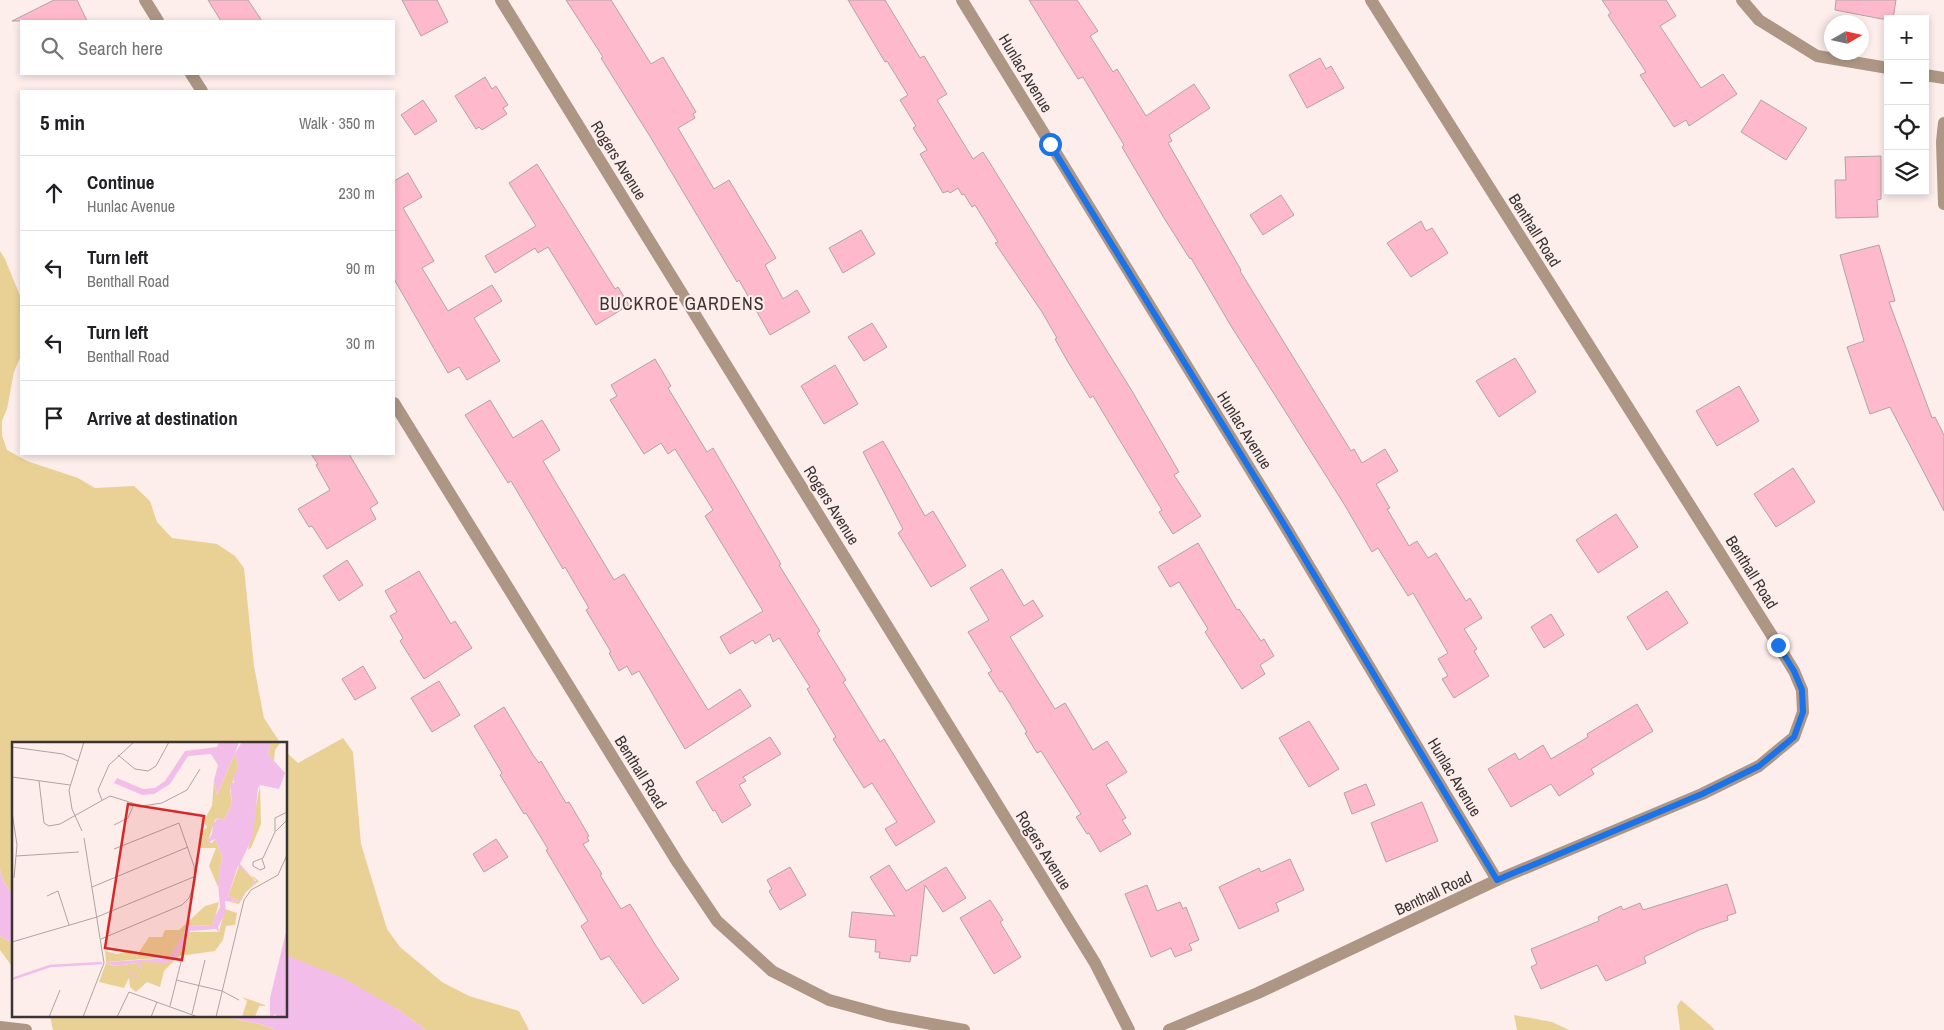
<!DOCTYPE html>
<html lang="en">
<head>
<meta charset="utf-8">
<style>
  :root { --surface:#fff; --page:#f6f6f6; --text:#202124; --muted:#757577; --line:#e0e0e0 }
  body { margin:0; font-family:"Archivo Narrow",sans-serif; background:var(--page); color:var(--text) }
  .controls { position:absolute; right:15px; top:15px; display:grid; overflow:hidden; border-radius:0px; box-shadow:0 2px 8px #0003 }
  .controls button { width:45px; height:45px; display:grid; place-items:center; padding:0; border:0; border-bottom:1px solid var(--line); background:var(--surface); color:var(--text); font:25px sans-serif }
  .compass { position:absolute; left:1824px; top:15px; width:45px; height:45px; border-radius:50%; background:var(--surface); box-shadow:0 2px 8px #0003; rotate:81deg }
  .stop { position:absolute; width:15px; height:15px; margin:-11px; border:4px solid #1a73e8; border-radius:50%; background:#fff }
  .stop.end { background:#1a73e8; border-color:#fff; box-shadow:0 1px 5px #0008 }
  .list { margin:0; padding:0; list-style:none }
  h2 { display:flex; justify-content:space-between; align-items:center; height:65px; margin:0; padding:0 20px; font-size:21px }
  h2 small { font-size:16px; font-weight:400; color:var(--muted) }
  .list li { display:grid; grid-template-columns:32px 1fr auto; gap:15px; align-items:center; box-sizing:border-box; height:75px; padding:0 20px; border-top:1px solid var(--line) }
  .list b { display:block; font-size:19px; white-space:nowrap }
  .list p { margin:0; font-size:16px; white-space:nowrap; color:var(--muted) }
  .list em { font-size:16px; font-style:normal; color:var(--muted) }
  .icon { flex:none; width:28px; height:28px; fill:none; stroke:currentColor; stroke-width:2; stroke-linecap:round; stroke-linejoin:round }
  .map { position:relative; flex:none; width:1944px; height:1030px; overflow:hidden }
  .search { position:absolute; background:var(--surface); box-shadow:0 2px 8px #0003; left:20px; top:20px; width:375px; height:55px; display:flex; align-items:center; gap:12px; box-sizing:border-box; padding:0 18px; border-radius:0px; color:var(--muted); font-size:19px }
  .panel { position:absolute; background:var(--surface); box-shadow:0 2px 8px #0003; left:20px; top:90px; width:375px; height:365px; border-radius:0px }
  .map>svg:first-child { display:block }
  .green { fill:#e9d196 }
  .water { fill:#f3bdea }
  .building { fill:#ffb9cc; stroke:#b1a3a7 }
  .lines { fill:none; stroke-linecap:round; stroke-linejoin:round }
  .minor { stroke:#ad9684; stroke-width:12 }
  .route { stroke:#1a73e8; stroke-width:6 }
  .labels { text-anchor:middle; stroke-width:4; stroke-linejoin:round; paint-order:stroke }
  .street-label { font-size:16px; fill:#3a3534; stroke:#fdeeec }
  .neighbourhood-label { font-size:18px; letter-spacing:1px; fill:#3f3432; stroke:#fdeeec }
  .inset-river { fill:none; stroke:#f3bdea; stroke-width:2.5 }
  .inset-road { fill:none; stroke:#afa4a2; stroke-width:1 }
  .view { fill:#d62828; fill-opacity:0.15; stroke:#d62828; stroke-width:2.5 }
  .inset-edge { fill:none; stroke:#3a3534; stroke-width:2.5 }
</style>
</head>
<body>
<div class="map">
<svg width="1944" height="1030" viewBox="0 0 1944 1030">
  <rect width="100%" height="100%" fill="#fdeeec"/>
  <!-- green -->
  <g class="green">
    <path d="M 0,251 L 5,259 L 21,298 L 21,355 L 14,372 L 7,409 L 2,421 L 2,435 L 7,450 L 27,461 L 78,478 L 95,488 L 134,486 L 150,501 L 157,522 L 172,538 L 217,544 L 235,556 L 244,568 L 254,666 L 264,718 L 281,744 L 14,744 L 14,893 C 6,889 2,879 0,870 Z"/>
    <polygon points="343,738 353,752 361,844 387,929 400,947 442,982 469,996 519,1011 529,1030 426,1030 397,1009 286,955 286,752 298,763"/>
    <polygon points="0,936 14,944 14,969 0,950"/>
    <polygon points="1681,1000 1711,1026 1715,1030 1680,1030 1677,1006"/>
    <polygon points="1514,1015 1552,1022 1569,1030 1517,1030"/>
    <polygon points="50,1016 221,1016 260,1024 277,1030 53,1030"/>
  </g>
  <!-- water -->
  <g class="water">
    <path d="M 0,870 C 2,879 6,889 14,893 L 14,944 L 0,936 Z"/>
    <polygon points="286,955 345,979 397,1009 426,1030 277,1030 260,1024 221,1016 286,1016"/>
  </g>
  <!-- building -->
  <g class="building">
    <polygon points="54,0 77,0 87,21 12,21"/>
    <polygon points="208,0 248,0 262,21 221,21"/>
    <polygon points="402,0 437,0 448,22 421,36"/>
    <polygon points="566,0 611,0 651,64 663,57 696,112 693,114 695,118 678,128 714,189 729,180 776,258 765,265 783,299 797,290 810,312 770,335 739,280 737,282 651,138 601,58 603,57"/>
    <polygon points="848,0 885,0 920,58 924,56 947,94 937,100 973,159 983,152 1132,391 1179,472 1174,475 1201,516 1173,534 1159,512 1162,510 1093,396 1090,398 1068,362 1055,339 1057,338 1042,312 995,243 998,242 975,205 972,207 964,194 962,195 958,188 950,193 948,191 943,193 920,154 927,150 913,128 916,126 900,100 908,95 887,61 885,62"/>
    <polygon points="1029,0 1077,0 1098,31 1090,36 1113,72 1117,69 1146,116 1194,84 1210,108 1169,135 1172,141 1168,143 1241,270 1240,271 1351,451 1354,449 1362,463 1385,449 1398,471 1376,484 1390,508 1387,509 1409,546 1417,541 1428,558 1436,553 1466,601 1470,598 1482,618 1464,629 1477,649 1474,651 1489,676 1454,698 1442,679 1448,676 1438,659 1448,653 1413,593 1408,596 1378,548 1372,552 1344,504 1231,326 1191,258 1190,259 1164,218 1122,147 1124,145 1083,77 1078,79"/>
    <polygon points="1602,0 1666,0 1676,16 1660,26 1701,88 1723,74 1737,94 1689,126 1686,120 1674,127 1640,75 1646,72 1608,15 1611,13"/>
    <polygon points="1836,0 1896,0 1893,19 1882,19 1835,10"/>
    <polygon points="1320,58 1326,69 1331,66 1344,88 1307,108 1289,75"/>
    <polygon points="485,77 492,89 496,86 508,105 503,108 507,114 482,130 479,127 476,129 455,96"/>
    <polygon points="423,100 437,121 415,135 401,115"/>
    <polygon points="1761,100 1807,128 1786,160 1741,132"/>
    <polygon points="1881,156 1881,199 1877,200 1878,217 1836,218 1835,180 1846,180 1845,157"/>
    <polygon points="537,164 615,289 618,287 629,305 596,325 548,247 538,253 535,248 495,273 485,256 536,226 509,183"/>
    <polygon points="408,173 422,197 403,208 434,261 422,268 448,311 492,285 502,301 474,318 500,361 467,380 459,367 448,373 394,279 394,181"/>
    <polygon points="1281,195 1294,215 1263,235 1250,215"/>
    <polygon points="1421,221 1426,231 1432,228 1448,253 1411,277 1387,243"/>
    <polygon points="861,230 875,254 843,273 829,248"/>
    <polygon points="1879,245 1895,301 1889,302 1932,418 1935,417 1944,435 1944,511 1890,407 1870,414 1847,347 1864,341 1840,255"/>
    <polygon points="872,323 887,347 864,361 848,337"/>
    <polygon points="1515,358 1536,392 1499,417 1476,381"/>
    <polygon points="655,359 671,386 668,388 707,452 713,448 781,564 779,565 820,631 817,633 846,680 843,682 880,742 884,739 935,822 896,846 885,829 897,822 872,783 864,788 833,739 836,737 807,689 810,687 779,638 773,642 770,634 755,644 753,640 730,654 720,637 763,611 705,516 713,510 675,449 668,454 661,443 644,454 610,400 617,396 611,385"/>
    <polygon points="835,365 858,404 824,424 801,386"/>
    <polygon points="1739,386 1759,421 1717,446 1696,411"/>
    <polygon points="490,400 513,438 542,420 560,450 543,461 614,580 624,574 708,710 740,689 751,706 685,749 639,671 632,675 627,666 619,671 609,653 611,652 586,610 589,608 565,567 563,569 511,481 508,483 465,415"/>
    <polygon points="883,441 925,516 933,511 966,566 931,587 898,533 903,529 863,452"/>
    <polygon points="311,454 349,454 378,503 370,508 376,519 327,549 312,526 309,527 298,509 330,490 316,465 318,464"/>
    <polygon points="1793,468 1815,502 1776,527 1754,494"/>
    <polygon points="1616,514 1638,547 1598,573 1576,540"/>
    <polygon points="1198,543 1237,610 1239,609 1261,641 1264,639 1274,656 1260,665 1265,674 1242,689 1205,632 1208,629 1179,582 1170,587 1158,567"/>
    <polygon points="347,560 363,585 339,601 323,576"/>
    <polygon points="1002,569 1024,606 1033,600 1043,616 1010,637 1055,709 1065,703 1093,750 1107,741 1127,772 1106,785 1126,818 1122,820 1131,834 1100,852 1089,833 1087,834 1076,817 1081,814 1041,751 1037,753 1025,733 1027,732 1002,691 1000,692 988,673 992,671 968,632 989,620 970,588"/>
    <polygon points="419,571 451,624 455,621 472,648 424,679 400,641 403,638 390,616 397,612 385,591"/>
    <polygon points="1667,591 1688,623 1647,650 1627,617"/>
    <polygon points="1551,614 1564,635 1544,648 1531,627"/>
    <polygon points="363,666 376,688 355,700 342,679"/>
    <polygon points="439,681 460,715 432,732 411,698"/>
    <polygon points="1637,704 1653,731 1591,769 1594,774 1559,796 1551,784 1511,807 1488,769 1515,753 1519,760 1543,745 1551,759 1588,737 1587,734"/>
    <polygon points="504,707 533,755 539,763 541,761 566,803 569,802 589,836 587,837 589,841 583,844 602,874 600,875 621,909 630,904 656,946 679,979 643,1004 609,956 601,960 581,926 588,921 546,850 548,849 526,813 524,814 500,775 502,773 474,726"/>
    <polygon points="1309,721 1339,769 1309,787 1279,738"/>
    <polygon points="770,737 781,754 743,777 746,781 739,785 751,805 722,823 715,810 713,811 696,782"/>
    <polygon points="1366,784 1375,805 1352,814 1344,793"/>
    <polygon points="1422,802 1438,841 1386,862 1371,823"/>
    <polygon points="496,839 508,857 484,872 473,854"/>
    <polygon points="1290,859 1304,890 1276,903 1279,911 1239,929 1219,887 1259,868 1261,872"/>
    <polygon points="889,865 906,891 946,867 966,898 943,912 925,885 917,956 911,955 910,962 879,958 880,952 875,952 876,940 849,937 852,912 895,916 870,877"/>
    <polygon points="790,867 806,895 780,910 769,891 772,889 767,880"/>
    <polygon points="1727,884 1736,913 1727,916 1728,920 1699,930 1644,957 1646,963 1606,981 1597,965 1541,989 1531,967 1537,964 1531,949 1599,921 1598,917 1621,906 1623,910 1640,903 1643,910"/>
    <polygon points="1147,885 1157,911 1180,902 1183,909 1186,907 1199,940 1189,944 1192,950 1175,957 1171,948 1151,957 1125,894"/>
    <polygon points="990,900 1003,920 1000,922 1021,957 994,974 960,918"/>
  </g>
  <g class="lines">
    <!-- minor -->
    <g class="minor">
      <polyline points="145,0 158,21"/>
      <polyline points="501,0 1095,963 1129,1030"/>
      <polyline points="962,0 1285,526 1497,880"/>
      <polyline points="1742,0 1759,20 1817,56 1888,68"/>
      <polyline points="191,74 202,91"/>
      <polyline points="1925,75 1944,78"/>
      <polyline points="1944,123 1942,142 1944,204"/>
      <polyline points="394,403 678,863 717,921 772,971 829,1000 888,1016 964,1030"/>
      <polyline points="0,1027 26,1030"/>
      <polyline points="1169,1030 1258,993 1497,880 1702,794 1759,766 1794,737 1803,712 1802,690 1794,671 1778,645 1371,0"/>
    </g>
  </g>
  <g class="lines">
    <!-- route -->
    <polyline class="route" points="1050,144 1285,526 1497,880 1702,794 1759,766 1794,737 1803,712 1802,690 1794,671 1778,645"/>
  </g>
  <g class="labels">
    <!-- street labels -->
    <g class="street-label">
      <text transform="translate(1026 73) rotate(59)" y="6">Hunlac Avenue</text>
      <text transform="translate(619 160) rotate(58)" y="6">Rogers Avenue</text>
      <text transform="translate(1535 230) rotate(58)" y="6">Benthall Road</text>
      <text transform="translate(1245 430) rotate(58)" y="6">Hunlac Avenue</text>
      <text transform="translate(832 505) rotate(58)" y="6">Rogers Avenue</text>
      <text transform="translate(1752 572) rotate(58)" y="6">Benthall Road</text>
      <text transform="translate(641 772) rotate(58)" y="6">Benthall Road</text>
      <text transform="translate(1455 777) rotate(59)" y="6">Hunlac Avenue</text>
      <text transform="translate(1044 850) rotate(58)" y="6">Rogers Avenue</text>
      <text transform="translate(1433 893) rotate(-25)" y="6">Benthall Road</text>
    </g>
    <!-- neighbourhood labels -->
    <g class="neighbourhood-label">
      <text x="682" y="310">BUCKROE GARDENS</text>
    </g>
  </g>
  <!-- overview -->
  <g transform="translate(12 742)">
    <rect width="275" height="275" fill="#fdeeec"/>
    <path d="M 259,0 L 269,0 L 263,8 L 262,19 L 256,12 ZM 223,11 L 226,25 L 218,48 L 220,62 L 212,78 L 206,76 L 203,78 L 196,99 L 200,101 L 203,97 L 210,114 L 206,145 L 197,124 L 204,106 L 186,106 L 191,94 L 187,93 L 195,85 L 191,80 L 200,64 L 202,38 L 205,53 ZM 248,43 L 249,82 L 239,106 L 236,108 ZM 227,124 L 242,137 L 241,143 L 244,139 L 239,133 L 247,139 L 234,150 L 227,162 L 214,159 L 228,160 L 216,154 ZM 207,160 L 201,183 L 176,184 L 159,215 L 94,220 L 101,224 L 125,221 L 130,228 L 127,220 L 154,220 L 165,213 L 177,190 L 207,190 L 213,167 L 225,171 L 223,183 L 214,184 L 211,198 L 203,209 L 167,214 L 152,229 L 148,245 L 135,240 L 124,250 L 118,245 L 117,236 L 112,246 L 87,240 L 94,221 L 93,209 L 105,212 L 118,208 L 127,210 L 137,195 L 150,195 L 153,188 L 167,188 L 193,164 ZM 230,255 L 253,263 L 253,264 L 247,264 L 243,275 L 230,275 L 235,259 Z" fill="#e9d196"/>
    <path d="M 207,0 L 227,0 L 223,11 L 230,0 L 259,0 L 256,12 L 273,31 L 267,47 L 248,43 L 246,46 L 241,94 L 228,122 L 244,140 L 240,143 L 242,137 L 226,124 L 216,154 L 226,159 L 229,153 L 228,160 L 213,159 L 214,170 L 206,185 L 208,191 L 204,187 L 178,189 L 163,217 L 155,221 L 128,220 L 130,230 L 124,235 L 122,236 L 119,231 L 118,234 L 118,230 L 121,231 L 123,235 L 130,230 L 125,221 L 102,224 L 94,220 L 158,216 L 176,184 L 201,183 L 203,174 L 200,171 L 204,173 L 208,165 L 206,141 L 210,114 L 203,97 L 193,102 L 200,92 L 201,82 L 206,76 L 212,78 L 220,62 L 218,43 L 222,40 L 221,35 L 226,25 L 223,11 L 205,53 L 202,38 L 206,23 L 199,12 L 176,14 L 158,42 L 142,52 L 130,53 L 102,41 L 105,36 L 131,47 L 143,46 L 153,39 L 173,9 L 205,5 ZM 275,186 L 275,275 L 264,275 L 264,272 L 258,275 L 258,256 Z" fill="#f3bdea"/>
    <path class="inset-river" d="M 0,237 L 38,224 L 90,221"/>
    <path class="inset-road" d="M 0,5 L 51,12 L 66,19M 106,13 L 123,27 L 136,29 L 144,24 L 157,0M 0,35 L 58,43M 27,39 L 32,81 L 37,84 L 48,82 L 98,54 L 130,64 L 150,61 L 175,48 L 188,27M 90,58 L 86,48 L 97,23 L 122,0M 0,70 L 5,103 L 2,136M 102,83 L 116,76 L 122,62M 70,89 L 60,67 L 57,48 L 72,0M 264,89 L 275,78M 4,114 L 67,110M 250,117 L 253,126 L 248,128 L 241,124 L 241,120 L 251,116 L 263,90 L 263,76 L 275,70M 80,145 L 176,105M 35,154 L 46,149 L 57,183M 89,197 L 170,163 L 177,156 L 183,140 L 182,124 L 167,81 L 102,107M 0,200 L 85,175 L 184,134M 164,238 L 210,249 L 227,258M 158,264 L 170,216M 180,272 L 193,218M 37,275 L 48,248M 71,275 L 92,221 L 72,96M 105,275 L 117,250 L 186,275M 139,275 L 145,260M 204,275 L 232,158 L 239,148 L 266,133 L 275,113"/>
    <path class="view" d="M 116,62 L 192,74 L 170,218 L 93,206 Z"/>
    <rect width="275" height="275" class="inset-edge"/>
  </g>
</svg>
<div class="controls">
<button>+</button>
<button>−</button>
<button><svg class="icon" aria-label="locate" viewBox="0 0 24 24"><circle cx="12" cy="12" r="6"/><path d="M12 2v4M12 18v4M2 12h4M18 12h4"/></svg></button>
<button><svg class="icon" aria-label="layers" viewBox="0 0 24 24"><path d="M12 4l9 5-9 5-9-5zM3 14l9 5 9-5"/></svg></button>
</div>
<svg class="compass" viewBox="-18 -18 36 36"><path d="M0-13l5 13h-10z" fill="#e53935"/><path d="M0 13l5-13h-10z" fill="#757577"/></svg>
<div class="stop" style="left:1050px;top:144px"></div>
<div class="stop end" style="left:1778px;top:645px"></div>
<div class="search"><svg class="icon" aria-label="search" viewBox="0 0 24 24"><circle cx="10" cy="10" r="6"/><path d="M15 15l6 6"/></svg>Search here</div>
<section class="panel">
<h2>5 min<small>Walk · 350 m</small></h2>
<ul class="list">
<li><svg class="icon" aria-label="ahead" viewBox="0 0 24 24"><path d="M12 20V5M6 11l6-6 6 6"/></svg><div><b>Continue</b><p>Hunlac Avenue</p></div><em>230 m</em></li>
<li><svg class="icon" aria-label="left" viewBox="0 0 24 24"><path d="M17 20v-9H6M10 6l-5 5 5 5"/></svg><div><b>Turn left</b><p>Benthall Road</p></div><em>90 m</em></li>
<li><svg class="icon" aria-label="left" viewBox="0 0 24 24"><path d="M17 20v-9H6M10 6l-5 5 5 5"/></svg><div><b>Turn left</b><p>Benthall Road</p></div><em>30 m</em></li>
<li><svg class="icon" aria-label="arrive" viewBox="0 0 24 24"><path d="M6 21V4h12l-3 4 3 4H6"/></svg><div><b>Arrive at destination</b></div></li>
</ul>
</section>
</div>
</body>
</html>
